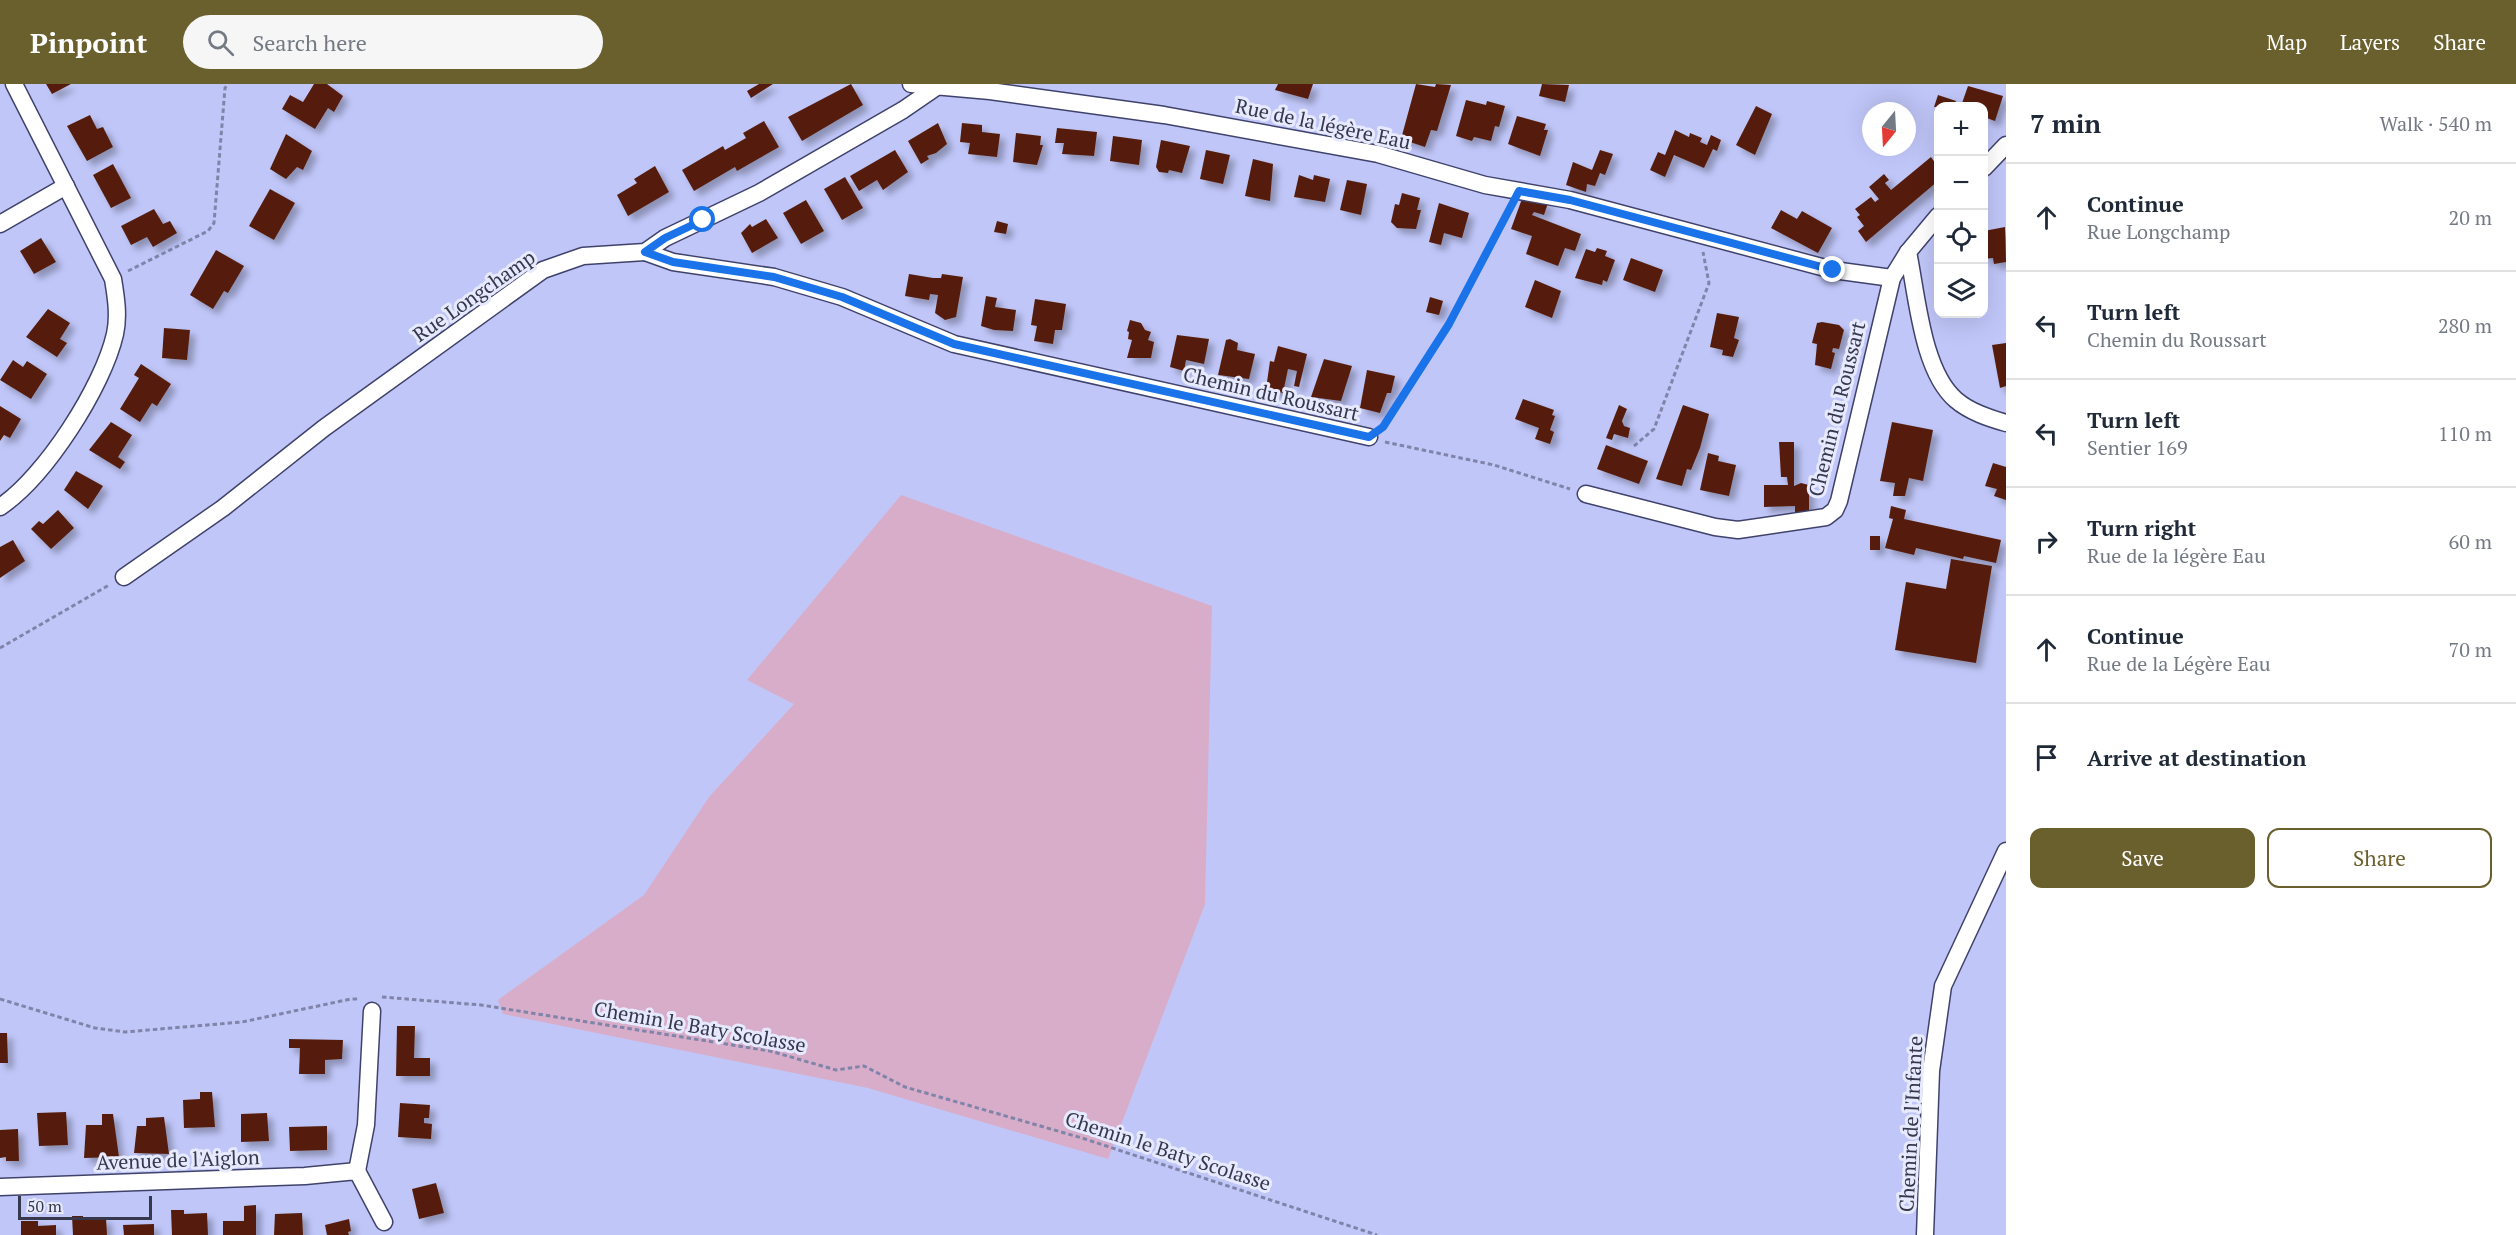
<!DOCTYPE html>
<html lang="en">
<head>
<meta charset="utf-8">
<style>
  :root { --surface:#fff; --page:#f6f6f7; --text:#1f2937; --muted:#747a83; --line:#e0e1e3; --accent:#6a602d }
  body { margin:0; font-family:"PT Serif",serif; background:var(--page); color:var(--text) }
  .controls { position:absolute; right:18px; top:18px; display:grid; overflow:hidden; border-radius:12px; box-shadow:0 6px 24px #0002 }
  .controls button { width:54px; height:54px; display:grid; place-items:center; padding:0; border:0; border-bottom:2px solid var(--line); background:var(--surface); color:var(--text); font:30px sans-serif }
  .compass { position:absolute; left:1862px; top:18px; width:54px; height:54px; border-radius:50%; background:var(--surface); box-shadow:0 6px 24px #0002; rotate:198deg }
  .scale { position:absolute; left:18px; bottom:15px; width:134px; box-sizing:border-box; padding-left:6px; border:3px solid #36384c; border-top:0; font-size:16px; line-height:21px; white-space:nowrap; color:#36384c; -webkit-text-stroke:4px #e7eafe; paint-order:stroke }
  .stop { position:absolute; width:18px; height:18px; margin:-14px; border:4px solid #1a73e8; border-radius:50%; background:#fff }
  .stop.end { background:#1a73e8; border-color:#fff; box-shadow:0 2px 6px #0008 }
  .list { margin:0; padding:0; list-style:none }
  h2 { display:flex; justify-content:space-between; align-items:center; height:78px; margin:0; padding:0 24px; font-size:26px }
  h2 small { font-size:20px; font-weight:400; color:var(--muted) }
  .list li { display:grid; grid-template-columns:39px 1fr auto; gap:18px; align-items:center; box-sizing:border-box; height:108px; padding:0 24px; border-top:2px solid var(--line) }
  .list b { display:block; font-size:22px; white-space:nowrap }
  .list p { margin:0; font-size:20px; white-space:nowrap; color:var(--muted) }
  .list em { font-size:20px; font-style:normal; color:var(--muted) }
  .actions { display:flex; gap:12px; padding:18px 24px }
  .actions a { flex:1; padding:14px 0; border:2px solid var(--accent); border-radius:12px; text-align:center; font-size:21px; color:var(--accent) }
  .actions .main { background:var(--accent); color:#fff }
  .icon { flex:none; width:33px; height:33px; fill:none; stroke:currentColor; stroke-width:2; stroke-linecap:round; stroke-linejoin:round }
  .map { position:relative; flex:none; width:2006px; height:1151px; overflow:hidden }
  header { display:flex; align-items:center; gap:36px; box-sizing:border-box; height:84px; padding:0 30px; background:var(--accent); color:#fff }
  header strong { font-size:28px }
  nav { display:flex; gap:33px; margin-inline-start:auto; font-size:21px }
  .search { width:420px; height:54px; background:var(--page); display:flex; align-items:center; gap:15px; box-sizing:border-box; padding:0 21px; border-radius:33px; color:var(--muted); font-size:22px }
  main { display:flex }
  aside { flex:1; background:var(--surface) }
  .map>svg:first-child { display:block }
  .green { fill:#d8adc9 }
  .building { fill:#551e0a; filter:url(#shadow) }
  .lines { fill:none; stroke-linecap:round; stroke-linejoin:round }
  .street-casing { stroke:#3f426b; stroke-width:19 }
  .path { stroke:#8084a9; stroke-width:3; stroke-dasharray:4.5 3; stroke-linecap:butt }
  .street { stroke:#fff; stroke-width:16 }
  .route { stroke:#1a73e8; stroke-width:8 }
  .labels { text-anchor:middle; stroke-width:6; stroke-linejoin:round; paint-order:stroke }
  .street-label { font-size:20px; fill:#36384c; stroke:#e7eafe }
</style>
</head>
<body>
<header>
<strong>Pinpoint</strong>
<div class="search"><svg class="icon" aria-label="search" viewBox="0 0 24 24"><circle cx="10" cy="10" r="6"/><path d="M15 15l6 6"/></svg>Search here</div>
<nav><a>Map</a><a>Layers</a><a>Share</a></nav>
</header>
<main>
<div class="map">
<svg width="2006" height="1151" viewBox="0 0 2006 1151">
  <defs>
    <filter id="shadow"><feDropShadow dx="5.5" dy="5.5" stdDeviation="3" flood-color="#0004"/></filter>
  </defs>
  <rect width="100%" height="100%" fill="#c0c6f8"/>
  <!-- green -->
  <polygon class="green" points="901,411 1212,522 1205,820 1108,1075 868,1004 503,930 498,916 644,811 709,713 794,620 747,596"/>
  <!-- building -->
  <g class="building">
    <polygon points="46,0 71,0 52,10"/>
    <polygon points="314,0 327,0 343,12 334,28 328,24 315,45 282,25 290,11 303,18"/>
    <polygon points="759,0 773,0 751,14 747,7"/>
    <polygon points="851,0 863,21 802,57 788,33"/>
    <polygon points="1278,0 1313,0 1308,15 1275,6"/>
    <polygon points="1416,0 1435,3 1436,0 1451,1 1437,47 1431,46 1425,63 1401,55"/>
    <polygon points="1542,0 1569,1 1565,18 1539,12"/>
    <polygon points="1968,2 2003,12 1995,37 1984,33 1984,22 1961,22"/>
    <polygon points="1938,11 1956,17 1954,22 1934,23"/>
    <polygon points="1466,16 1486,21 1487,17 1505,22 1499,43 1495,42 1491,57 1474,53 1472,57 1456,52"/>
    <polygon points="1756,22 1772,30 1755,71 1736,61"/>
    <polygon points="90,31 97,45 103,43 113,63 87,77 67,42"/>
    <polygon points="1517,32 1546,40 1544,46 1548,46 1540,72 1508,60"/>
    <polygon points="764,37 779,63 737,87 735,83 694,107 682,86 723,62 725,66 746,54 743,49"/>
    <polygon points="938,39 947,60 936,69 927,72 929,75 921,80 908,57"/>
    <polygon points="962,39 982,41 982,48 1000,50 997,73 968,70 970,59 960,58"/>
    <polygon points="1057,44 1097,48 1094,72 1062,70 1064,59 1055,59"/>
    <polygon points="1675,46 1689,53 1690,49 1702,54 1700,58 1707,61 1711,51 1721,56 1717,67 1713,65 1704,84 1674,71 1665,93 1650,86 1658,68 1665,71"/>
    <polygon points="1016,49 1041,52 1040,61 1043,61 1037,81 1013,78"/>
    <polygon points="286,50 312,67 303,86 297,83 286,95 270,85"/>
    <polygon points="1113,52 1142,56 1139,81 1110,77"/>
    <polygon points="1161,56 1190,62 1182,89 1169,86 1168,89 1159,88 1156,83"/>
    <polygon points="895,66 908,88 883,106 877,96 859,107 850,92"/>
    <polygon points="1206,66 1230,71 1223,100 1200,95"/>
    <polygon points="1600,66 1613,70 1605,91 1600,89 1595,102 1587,100 1586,108 1566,101 1573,78 1592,86"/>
    <polygon points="1931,73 1938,83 1938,97 1866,158 1858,147 1864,142 1857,133 1860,131 1855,125 1871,113 1875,118 1879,115 1869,103 1884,90 1889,96 1885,99 1891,106"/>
    <polygon points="1253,75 1273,80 1270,117 1245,112"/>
    <polygon points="113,80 131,114 111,124 93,91"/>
    <polygon points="655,82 669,108 628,132 617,111 637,99 634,95"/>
    <polygon points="1299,91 1313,96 1314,91 1330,95 1325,118 1294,113"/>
    <polygon points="845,93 863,124 842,136 824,105"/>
    <polygon points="1347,96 1367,100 1361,131 1340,126"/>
    <polygon points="270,105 295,119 274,156 249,142"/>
    <polygon points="1402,109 1420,114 1417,126 1421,126 1416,145 1397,144 1391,138 1395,120 1399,121"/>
    <polygon points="1523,112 1548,119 1544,131 1534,128 1532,131 1581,150 1575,167 1565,164 1558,182 1526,170 1532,152 1511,145"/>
    <polygon points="806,116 824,147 801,160 783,129"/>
    <polygon points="1439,119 1469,129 1462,154 1444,149 1441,161 1429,158"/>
    <polygon points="154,125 163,140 170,137 177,149 153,163 147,153 131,161 121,142"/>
    <polygon points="1781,126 1797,135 1802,127 1832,144 1818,169 1771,144"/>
    <polygon points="766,135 778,154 752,169 741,149 750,140 752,143"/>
    <polygon points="997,137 1008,140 1006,150 994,148"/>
    <polygon points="2005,143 2006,178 1994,180 1993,174 1984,175 1984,147"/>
    <polygon points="41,154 56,178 34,190 20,167"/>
    <polygon points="1597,164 1607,167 1605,172 1615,176 1607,198 1603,196 1602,201 1575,194 1586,165 1595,168"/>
    <polygon points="216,166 244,182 228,209 224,207 213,225 190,211"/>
    <polygon points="1631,174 1663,186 1655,208 1623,196"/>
    <polygon points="909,190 933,194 941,194 942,190 963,193 956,233 945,236 935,229 938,211 930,210 929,216 905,212"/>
    <polygon points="1535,196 1561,207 1552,234 1525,223"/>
    <polygon points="986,212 997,214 995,223 1016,226 1013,247 994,246 981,242"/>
    <polygon points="1430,213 1443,217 1439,231 1426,228"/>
    <polygon points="1035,215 1066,220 1062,246 1055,246 1053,260 1034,257 1037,242 1031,241"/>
    <polygon points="48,225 70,239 60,255 67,259 57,273 26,253"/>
    <polygon points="1717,229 1739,233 1734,254 1739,256 1733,273 1722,271 1723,266 1710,263"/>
    <polygon points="1130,236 1141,239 1145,246 1151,248 1148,256 1154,258 1151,274 1127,274 1132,256 1128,255 1129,248 1127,247"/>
    <polygon points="1822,238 1839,241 1844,246 1839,265 1833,264 1832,268 1835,269 1831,285 1815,281 1817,260 1812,259 1817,239"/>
    <polygon points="164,244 190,246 187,276 162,274"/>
    <polygon points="1177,251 1209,255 1204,280 1186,276 1184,287 1170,283"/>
    <polygon points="1230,255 1238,259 1237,266 1255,270 1249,295 1218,291 1226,256"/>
    <polygon points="2006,259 2006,302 2000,304 1992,261"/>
    <polygon points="1278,262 1307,270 1299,303 1294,302 1297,287 1288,285 1283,309 1266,305 1270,277 1274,278"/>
    <polygon points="1324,275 1352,282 1341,317 1311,313"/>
    <polygon points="13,276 23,283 27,277 47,290 31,315 0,296"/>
    <polygon points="141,280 171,300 157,322 152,319 140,338 120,325 139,294 134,291"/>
    <polygon points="1367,286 1395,292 1391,309 1387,309 1380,329 1360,324"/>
    <polygon points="1523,315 1554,326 1552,331 1555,332 1550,346 1554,348 1550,360 1535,355 1539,344 1515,335"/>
    <polygon points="1619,321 1627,325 1622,337 1624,342 1630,344 1628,354 1614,350 1612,356 1606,354"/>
    <polygon points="1683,321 1709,330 1700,364 1691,386 1687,385 1682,402 1656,395"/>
    <polygon points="0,322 21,335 10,354 4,351 0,357"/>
    <polygon points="111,338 132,351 118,373 125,378 120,385 89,366"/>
    <polygon points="1892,338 1933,346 1923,397 1909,394 1905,412 1893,412 1895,399 1880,397"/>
    <polygon points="1779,358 1794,358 1794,402 1801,399 1809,401 1809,430 1795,433 1795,422 1764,423 1764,401 1788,401 1787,393 1781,393"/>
    <polygon points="1606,361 1648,377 1639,400 1597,385"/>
    <polygon points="1708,369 1719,372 1718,377 1736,381 1729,412 1700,406"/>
    <polygon points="1993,379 2006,383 2006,416 1994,412 1997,405 1985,402"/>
    <polygon points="76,387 103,402 88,425 64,406"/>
    <polygon points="1891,422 1906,426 1904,435 2001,456 1996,479 1964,472 1963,475 1916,464 1914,471 1885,464 1893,435 1889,434"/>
    <polygon points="58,426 74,444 51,465 31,445 39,437 43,440"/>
    <rect x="1870" y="452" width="10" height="14"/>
    <polygon points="13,456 25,477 0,494 0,463"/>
    <polygon points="1951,475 1992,482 1976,579 1895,566 1906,498 1946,505"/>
    <polygon points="397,942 415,942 414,974 430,974 430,992 396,992"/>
    <polygon points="0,949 7,949 8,979 0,979"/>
    <polygon points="289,955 343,956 342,975 325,976 325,990 299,990 300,964 289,964"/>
    <polygon points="200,1008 212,1008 215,1043 184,1044 183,1016 200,1015"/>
    <polygon points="400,1019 430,1021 429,1034 424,1034 424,1039 432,1040 431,1055 398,1053"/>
    <polygon points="66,1028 68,1061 39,1062 37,1029"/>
    <polygon points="267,1029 269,1057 241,1058 241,1030"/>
    <polygon points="102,1030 113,1030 119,1073 84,1074 86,1041 102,1041"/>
    <polygon points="164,1033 169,1070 134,1069 137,1042 146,1042 146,1034"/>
    <polygon points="327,1042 327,1066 290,1067 289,1043"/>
    <polygon points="18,1045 19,1077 6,1077 6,1073 0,1074 0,1046"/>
    <polygon points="436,1099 444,1129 419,1135 412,1105"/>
    <polygon points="256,1121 256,1151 223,1151 223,1137 244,1137 244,1122"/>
    <polygon points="171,1126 184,1126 184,1130 207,1129 208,1151 172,1151"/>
    <polygon points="302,1129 303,1151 274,1151 275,1130"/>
    <polygon points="72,1132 83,1132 83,1135 106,1134 107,1151 73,1151"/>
    <polygon points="349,1135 351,1147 348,1148 349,1151 327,1151 325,1141"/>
    <polygon points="21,1137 38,1137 38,1142 56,1141 56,1151 21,1151"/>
    <polygon points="154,1140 154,1151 124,1151 123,1141"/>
  </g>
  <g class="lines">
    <!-- street casing -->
    <g class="street-casing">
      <g id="street">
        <polyline points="911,0 990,7 1164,31 1378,70 1485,101 1570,116 1833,186 1892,194"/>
        <polyline points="1984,84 2006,61"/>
        <polyline points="0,140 66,102"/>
        <polyline points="645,168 673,178 774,193 842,213 954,260 1369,353"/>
        <path d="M 1908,168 C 1917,211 1922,287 1956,316 C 1970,328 1989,334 2006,339"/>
        <polyline points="1586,410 1715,443 1738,446 1826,433 1835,426 1839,417 1892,194 1908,168 1938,132"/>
        <path d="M 0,423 C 45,393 103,303 115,250 C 119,232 116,213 113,195 L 14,0"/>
        <polyline points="124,493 223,424 324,344 543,186 583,172 645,168 665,154 759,109 903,26 938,2"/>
        <polyline points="357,1087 366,1041 372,927"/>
        <polyline points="0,1103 305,1092 357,1087 384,1138"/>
        <polyline points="1925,1151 1931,987 1943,902 2006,767"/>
      </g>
    </g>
    <!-- path -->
    <g class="path">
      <polyline points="128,187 208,147 214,139 225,4 228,0"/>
      <polyline points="1382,343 1449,240 1512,121"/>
      <polyline points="1385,358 1494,381 1570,405"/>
      <polyline points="1634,362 1654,345 1709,199 1703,168"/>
      <polyline points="0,564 109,501"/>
      <polyline points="382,913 481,921 770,967 836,986 864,982 905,1003 1082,1054 1377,1151"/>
      <polyline points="0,915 95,944 125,948 242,938 351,915 359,915"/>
    </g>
    <!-- street -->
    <use href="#street" class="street"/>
  </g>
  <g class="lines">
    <!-- route -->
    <polyline class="route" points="703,136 665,154 645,168 673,178 774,193 842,213 954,260 1369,353 1383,343 1449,240 1519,107 1570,116 1833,186"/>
  </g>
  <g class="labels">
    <!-- street labels -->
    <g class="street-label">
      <text transform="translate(1323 40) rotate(12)" y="7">Rue de la légère Eau</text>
      <text transform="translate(474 212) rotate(-35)" y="7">Rue Longchamp</text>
      <text transform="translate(1271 310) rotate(13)" y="7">Chemin du Roussart</text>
      <text transform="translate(1837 325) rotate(-76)" y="7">Chemin du Roussart</text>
      <text transform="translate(700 943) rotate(10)" y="7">Chemin le Baty Scolasse</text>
      <text transform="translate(1911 1040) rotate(-87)" y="7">Chemin de l'Infante</text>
      <text transform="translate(1168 1067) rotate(18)" y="7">Chemin le Baty Scolasse</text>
      <text transform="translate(178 1076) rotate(-2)" y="7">Avenue de l'Aiglon</text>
    </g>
  </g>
</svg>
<div class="controls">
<button>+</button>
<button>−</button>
<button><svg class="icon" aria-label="locate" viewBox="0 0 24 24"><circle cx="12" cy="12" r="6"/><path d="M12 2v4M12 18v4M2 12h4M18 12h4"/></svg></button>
<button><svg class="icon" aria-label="layers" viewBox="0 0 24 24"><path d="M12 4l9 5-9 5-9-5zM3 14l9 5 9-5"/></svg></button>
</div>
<svg class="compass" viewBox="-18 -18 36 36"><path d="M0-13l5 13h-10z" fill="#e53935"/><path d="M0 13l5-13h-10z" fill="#747a83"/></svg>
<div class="scale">50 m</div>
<div class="stop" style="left:703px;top:136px"></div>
<div class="stop end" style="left:1833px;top:186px"></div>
</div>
<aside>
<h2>7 min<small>Walk · 540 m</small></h2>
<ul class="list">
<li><svg class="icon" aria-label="ahead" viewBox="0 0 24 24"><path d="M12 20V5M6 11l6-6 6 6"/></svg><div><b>Continue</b><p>Rue Longchamp</p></div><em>20 m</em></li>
<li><svg class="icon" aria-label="left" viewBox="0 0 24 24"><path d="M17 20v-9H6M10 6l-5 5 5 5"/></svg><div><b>Turn left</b><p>Chemin du Roussart</p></div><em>280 m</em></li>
<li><svg class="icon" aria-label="left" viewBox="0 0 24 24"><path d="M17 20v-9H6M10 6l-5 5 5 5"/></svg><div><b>Turn left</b><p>Sentier 169</p></div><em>110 m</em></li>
<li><svg class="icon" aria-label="right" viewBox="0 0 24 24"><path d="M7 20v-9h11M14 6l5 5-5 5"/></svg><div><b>Turn right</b><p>Rue de la légère Eau</p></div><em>60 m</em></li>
<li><svg class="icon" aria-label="ahead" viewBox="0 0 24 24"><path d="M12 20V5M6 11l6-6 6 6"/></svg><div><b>Continue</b><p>Rue de la Légère Eau</p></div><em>70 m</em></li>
<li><svg class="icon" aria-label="arrive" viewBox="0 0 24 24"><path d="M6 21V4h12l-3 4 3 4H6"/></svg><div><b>Arrive at destination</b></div></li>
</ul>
<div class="actions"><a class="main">Save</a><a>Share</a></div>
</aside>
</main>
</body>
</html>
